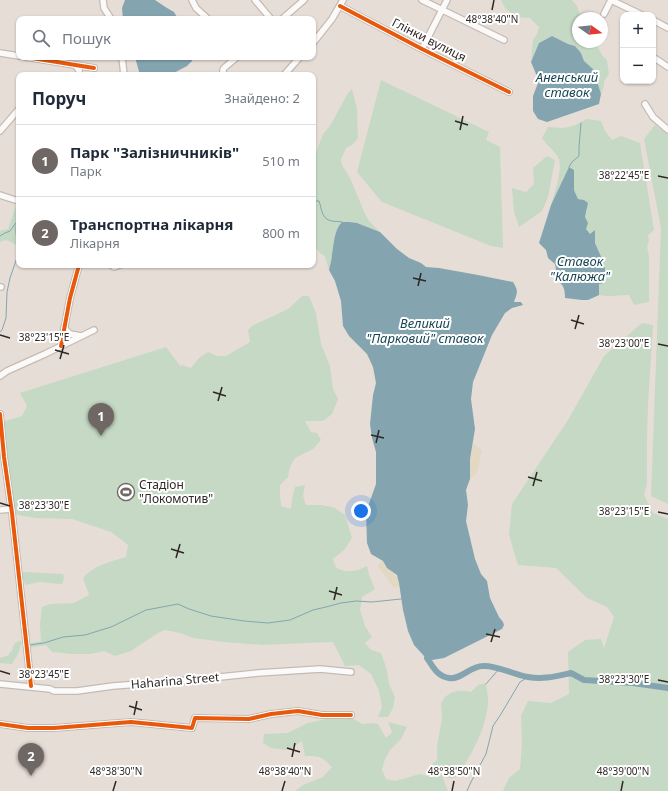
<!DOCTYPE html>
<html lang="uk">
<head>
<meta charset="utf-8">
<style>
  :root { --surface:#fff; --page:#f6f6f7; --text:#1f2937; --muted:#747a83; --line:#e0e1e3; --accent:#6f6763 }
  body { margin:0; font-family:"Noto Sans",sans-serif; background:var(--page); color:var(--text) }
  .controls { position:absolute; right:12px; top:12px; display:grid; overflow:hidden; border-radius:8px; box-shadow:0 1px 3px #0004 }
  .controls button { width:36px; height:36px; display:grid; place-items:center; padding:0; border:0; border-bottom:1px solid var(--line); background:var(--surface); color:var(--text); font:20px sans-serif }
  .compass { position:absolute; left:572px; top:12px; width:36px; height:36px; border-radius:50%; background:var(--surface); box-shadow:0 1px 3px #0004; rotate:105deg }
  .you { position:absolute; left:361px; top:511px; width:14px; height:14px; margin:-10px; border:3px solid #fff; border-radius:50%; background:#1a73e8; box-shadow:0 0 0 6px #1a73e833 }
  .badge { display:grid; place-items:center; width:26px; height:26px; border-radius:50%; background:var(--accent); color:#fff; font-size:13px; font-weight:700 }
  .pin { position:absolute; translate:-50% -33px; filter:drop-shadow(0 1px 2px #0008) }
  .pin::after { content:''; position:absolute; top:21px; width:14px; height:12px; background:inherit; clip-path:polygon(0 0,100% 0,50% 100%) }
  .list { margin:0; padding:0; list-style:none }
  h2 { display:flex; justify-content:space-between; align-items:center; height:52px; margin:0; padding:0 16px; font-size:17px }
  h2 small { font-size:13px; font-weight:400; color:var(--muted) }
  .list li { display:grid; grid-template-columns:26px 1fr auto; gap:12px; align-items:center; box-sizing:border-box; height:72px; padding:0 16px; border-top:1px solid var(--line) }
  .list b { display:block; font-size:15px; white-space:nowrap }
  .list p { margin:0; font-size:13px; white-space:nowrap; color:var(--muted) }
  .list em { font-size:13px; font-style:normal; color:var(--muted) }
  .icon { flex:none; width:22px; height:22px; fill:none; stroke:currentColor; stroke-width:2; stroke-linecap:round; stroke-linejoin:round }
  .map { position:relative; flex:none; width:668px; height:791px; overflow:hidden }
  .search { position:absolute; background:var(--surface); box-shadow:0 1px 3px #0004; left:16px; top:16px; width:300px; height:44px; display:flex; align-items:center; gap:10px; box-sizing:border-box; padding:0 14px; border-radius:8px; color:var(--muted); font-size:15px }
  .panel { position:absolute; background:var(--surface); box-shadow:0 1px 3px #0004; left:16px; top:72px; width:300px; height:196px; border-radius:8px }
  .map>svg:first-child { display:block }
  .green { fill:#c5d9c5 }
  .sand { fill:#e3d9c2 }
  .water { fill:#84a5b0 }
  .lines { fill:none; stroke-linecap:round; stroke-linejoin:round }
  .stream { stroke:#84a5b0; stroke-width:1 }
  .river { stroke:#84a5b0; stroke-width:6 }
  .minor-casing { stroke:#c3bbb6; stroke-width:8 }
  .minor { stroke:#fbfaf9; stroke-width:5.5 }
  .cycleway-casing { stroke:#fff; stroke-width:6 }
  .cycleway { stroke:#e8590c; stroke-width:4 }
  .ticks { fill:none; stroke:#2f2825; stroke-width:1.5 }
  .labels { text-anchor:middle; stroke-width:4; stroke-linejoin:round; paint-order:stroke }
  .street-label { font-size:12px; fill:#2f2825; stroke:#fff }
  .poi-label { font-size:12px; fill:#2f2825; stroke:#fff; text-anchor:start }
  .water-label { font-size:13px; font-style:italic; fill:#184554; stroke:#fff }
  .ticks-label { font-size:10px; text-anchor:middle; fill:#2f2825; stroke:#fff; stroke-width:4; stroke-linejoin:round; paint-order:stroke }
</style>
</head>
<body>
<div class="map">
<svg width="668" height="791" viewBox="0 0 668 791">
  <rect width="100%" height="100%" fill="#e7ddd7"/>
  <!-- green -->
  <g class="green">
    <polygon points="501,0 572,0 577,6 581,18 578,18 578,42 595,42 602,55 607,60 608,68 609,74 604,81 604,86 601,94 593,69 584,61 581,53 575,46 568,44 552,36 539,43 531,62 533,40 537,34 539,27 530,18 516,17 505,8"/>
    <polygon points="381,80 489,132 486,140 500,147 503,248 491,246 382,202 357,172"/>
    <polygon points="352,89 357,109 358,138 352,145 346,148 341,159 342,165 351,180 365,214 369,221 380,232 357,223 332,256 329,270 325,256 320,253 313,245 313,160 323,134 330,126 348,93"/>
    <path d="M 587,119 L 601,121 L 605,131 L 612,140 L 621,136 L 640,143 L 654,230 L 648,235 L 649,240 L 647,247 L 649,256 L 649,302 L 634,305 L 629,295 C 619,295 609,297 599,295 L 599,284 L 606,273 L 603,261 L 595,243 L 595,230 L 590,234 L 586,229 L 585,217 L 587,211 L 584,200 L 578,199 L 574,190 L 574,170 L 569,167 L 551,206 C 554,193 564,168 558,157 C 553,149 546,145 542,138 L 548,127 L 563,128 L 573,126 Z"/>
    <polygon points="655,125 668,135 668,504 651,496 661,228 644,139"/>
    <polygon points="547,156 555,160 548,197 542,211 519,227 514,212 512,188 526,192 534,184 533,168"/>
    <polygon points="19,196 19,246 6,240 0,242 0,231 8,229 17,203 17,199"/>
    <path d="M 302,296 L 309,296 L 316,313 L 321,344 L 330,366 L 333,389 L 338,399 L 332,414 L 323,421 L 305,421 L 311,432 L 317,433 L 321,440 L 313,449 L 295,458 L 290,467 L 288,477 L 280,485 L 280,496 L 281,506 L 291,509 L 292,499 L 295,487 L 305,485 L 303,496 L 306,505 L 322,505 L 335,508 L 345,515 L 352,538 L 345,549 L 333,559 L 336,568 C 349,573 355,572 367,566 L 369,575 L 375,589 L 362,597 L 360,610 L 365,626 L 372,637 L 365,643 L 371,650 L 381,653 L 387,670 L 389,684 L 395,697 L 393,708 L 388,717 L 378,717 L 382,707 L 379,691 L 371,674 L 359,665 L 345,666 L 333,642 L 305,643 L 262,645 L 224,642 L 193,638 L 180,633 L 165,630 L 158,633 L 131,651 L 115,656 L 104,651 L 90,654 L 73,654 L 52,652 L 46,645 L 28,648 L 28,644 L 41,641 L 40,624 L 42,607 L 50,604 L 74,603 L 89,595 L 83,578 C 94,565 110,562 126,557 L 128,545 L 111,532 L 72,519 L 36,518 L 18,515 L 13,512 L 2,422 L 22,416 L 27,406 L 20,393 L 166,347 L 181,367 L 181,365 L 191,368 L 199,358 L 208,352 L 217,356 L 226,356 L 250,342 L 248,330 L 252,326 L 288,309 Z"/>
    <polygon points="642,323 653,325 648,404 647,440 647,483 644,495 653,513 668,519 668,791 503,791 509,778 520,769 522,743 521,716 528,701 551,703 569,694 568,652 585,640 601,639 604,648 614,617 607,607 587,598 556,568 518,565 509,535 512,504 568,420 604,356"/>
    <polygon points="22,572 63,574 64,578 62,584 38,582 26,585 24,582"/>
    <path d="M 19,641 L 22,642 C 20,646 20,649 19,652 C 18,654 13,662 12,664 L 0,663 L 0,658 L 9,655 L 9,653 L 12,651 L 14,644 Z"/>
    <path d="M 485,683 L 486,684 C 487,690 488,696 488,702 C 487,727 470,759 455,778 L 447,778 L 442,776 L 448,791 L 295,791 L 303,785 L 323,777 L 332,767 C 321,756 320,756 305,756 L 302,741 L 288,750 L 271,748 L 263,743 L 264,734 L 288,733 L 308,723 L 336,717 L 352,718 L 362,724 L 372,723 L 378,724 L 386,738 L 392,732 L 388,722 L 407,727 L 401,739 L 390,750 L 385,759 L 382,770 L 386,779 L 395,781 L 420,774 L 431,777 L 441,775 L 432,764 L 437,760 L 437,746 L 442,719 L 441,703 C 443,700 445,696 448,695 C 454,690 464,690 471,692 L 478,685 Z"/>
  </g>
  <!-- sand -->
  <g class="sand">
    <polygon points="473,443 482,451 477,473 470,479 470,459"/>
    <path d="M 383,561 C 385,564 386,567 389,569 C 395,575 400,576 399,586 L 394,588 C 388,582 385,574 378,568 L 378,564 Z"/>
  </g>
  <!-- water -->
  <g class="water">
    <polygon points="125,0 155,0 167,8 174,12 178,19 123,19 122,8"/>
    <polygon points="552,36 568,44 575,46 581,53 584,61 593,69 601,94 599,104 547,122 538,119 533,111 533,96 538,83 536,74 531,62 539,43"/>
    <polygon points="135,57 192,57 192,61 187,66 170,75 140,75"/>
    <path d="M 569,167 L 574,170 L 574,190 L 578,199 L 584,200 L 588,203 L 585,217 L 588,223 L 586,229 L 590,234 L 595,230 L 595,243 L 603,261 L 606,273 L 604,283 L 599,284 L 599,295 L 588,300 L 582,300 L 565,298 C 565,290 564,284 556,280 L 557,275 L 555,264 L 548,258 L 546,250 L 539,243 L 551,205 Z"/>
    <path d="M 342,222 L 349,222 L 357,223 L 380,232 L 397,249 L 409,258 L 421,263 L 426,267 L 439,268 L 478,275 L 513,282 C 519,291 517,293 514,302 L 521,302 L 523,305 L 512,308 L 505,313 L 492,335 L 473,382 L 471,399 L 475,429 L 470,459 L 470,479 L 466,490 L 468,505 L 466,521 L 475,559 L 481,574 L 487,581 L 490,598 L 499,617 L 503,622 L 504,625 L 502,629 L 444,658 L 432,660 L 424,656 L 414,645 L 408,631 L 403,610 L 399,583 L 397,575 L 387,568 L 383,561 L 371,554 L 367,543 L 366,512 L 376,484 L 376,452 L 372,438 L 370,424 L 373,395 L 376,383 L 373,367 L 367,354 L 349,336 L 343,326 L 341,301 L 335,281 L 329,270 C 330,265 332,259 332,254 C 334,244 334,230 342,222 Z"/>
  </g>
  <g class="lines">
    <!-- stream -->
    <g class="stream">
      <polyline points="569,167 572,162 579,156 579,147 581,123"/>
      <path d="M 313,201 L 319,201 C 322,209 321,219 332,221 C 336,222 339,221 342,222"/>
      <path d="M 19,217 C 14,227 16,236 19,246"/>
      <polyline points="0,236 5,233 10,231 16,223"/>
      <polyline points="0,332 2,330 6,318 7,292 10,278 19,252"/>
      <polyline points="29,645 44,643 63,637 85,635 111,627 146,610 178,604 189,609 211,616 244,621 268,623 290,620 313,610 326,607 341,603 356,601 372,602 401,599"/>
      <polyline points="486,684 499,669"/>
      <polyline points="467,791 471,782 486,754 493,726 501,714 520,682 528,677"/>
    </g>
    <!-- river -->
    <path class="river" d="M 427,658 C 433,667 437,676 449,678 C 461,680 470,666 483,666 C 496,665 515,675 528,677 C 543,680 557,676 571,673 L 584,680 L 633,683 L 668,688"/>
    <!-- minor casing -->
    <g class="minor-casing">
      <g id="minor">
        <polyline points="103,0 104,8 111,19"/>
        <polyline points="192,0 196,8 208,19"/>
        <polyline points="255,0 271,19"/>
        <polyline points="422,0 504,40"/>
        <polyline points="611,0 642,15"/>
        <polyline points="340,6 422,49 509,92"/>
        <polyline points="604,14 611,0"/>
        <polyline points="282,19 304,0"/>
        <polyline points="653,20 668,28"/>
        <polyline points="313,43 332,19 343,0"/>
        <polyline points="422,49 447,0"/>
        <polyline points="0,53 19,56"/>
        <polyline points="26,57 94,68"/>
        <polyline points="122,57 124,75"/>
        <polyline points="656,59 668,67"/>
        <polyline points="75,65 79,70 79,75"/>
        <polyline points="223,75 223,70 224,68 237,57"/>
        <polyline points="284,75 300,57"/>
        <polyline points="645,104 653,117 668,130"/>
        <polyline points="0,131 19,109"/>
        <polyline points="0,195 15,200"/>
        <polyline points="111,265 114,267 120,265"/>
        <polyline points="0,287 1,287"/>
        <polyline points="64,328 70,334 81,336"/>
        <polyline points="61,346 70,298 79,265"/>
        <polyline points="0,376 7,371 45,354 94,330"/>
        <polyline points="0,414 4,457 12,513 31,686"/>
        <polyline points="0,510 11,509"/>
        <polyline points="0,684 50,689 54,691 77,691 113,686 191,680 258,673 320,669 351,672"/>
        <polyline points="0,724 28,728 54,728 131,722 192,728 195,718 249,719 271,714 298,711 322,715 351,715"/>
      </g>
    </g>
    <!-- minor -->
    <use href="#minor" class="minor"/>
    <!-- cycleway casing -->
    <g class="cycleway-casing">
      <g id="cycleway">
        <polyline points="340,6 422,49 509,92"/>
        <polyline points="26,57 94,68"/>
        <polyline points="61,346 70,298 79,265"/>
        <polyline points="0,414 4,457 12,513 31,686"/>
        <polyline points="0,724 28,728 54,728 131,722 192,728 195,718 249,719 271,714 298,711 322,715 351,715"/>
      </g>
    </g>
    <!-- cycleway -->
    <use href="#cycleway" class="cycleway"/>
  </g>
  <!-- ticks -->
  <path class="ticks" d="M 492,10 L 494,0M 455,121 L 468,125M 460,130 L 463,116M 658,176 L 668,178M 413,278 L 426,281M 418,286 L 421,273M 571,320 L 584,324M 575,329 L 579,315M 0,335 L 10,338M 658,344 L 668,346M 55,350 L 69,354M 60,359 L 64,345M 213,392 L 226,396M 218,401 L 222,387M 371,435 L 384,438M 376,443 L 379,430M 528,477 L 542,481M 533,486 L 537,472M 0,503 L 10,506M 658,512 L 668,514M 171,549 L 184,553M 176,558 L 180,544M 329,591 L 342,595M 334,600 L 337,587M 486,634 L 500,637M 491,642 L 495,629M 0,671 L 10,674M 658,680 L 668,682M 129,706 L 142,710M 134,715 L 137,701M 287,748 L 300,752M 292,757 L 295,743M 113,791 L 116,781M 282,791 L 285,781M 452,791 L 454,781M 621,791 L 623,781"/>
  <!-- icons -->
  <defs>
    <g id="stadium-ring" transform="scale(0.9)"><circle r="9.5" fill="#fff" stroke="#6f6763" stroke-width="1.5"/><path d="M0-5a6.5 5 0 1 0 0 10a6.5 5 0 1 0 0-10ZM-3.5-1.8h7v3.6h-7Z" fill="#6f6763"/></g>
  </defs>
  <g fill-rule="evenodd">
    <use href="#stadium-ring" x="126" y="492"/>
  </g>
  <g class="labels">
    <!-- street labels -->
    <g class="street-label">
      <text transform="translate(429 40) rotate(27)" y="4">Глінки вулиця</text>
      <text transform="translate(175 681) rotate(-5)" y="4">Haharina Street</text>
    </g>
    <!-- poi labels -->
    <g class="poi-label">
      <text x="139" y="489">Стадіон<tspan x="139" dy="14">"Локомотив"</tspan></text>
    </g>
    <!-- water labels -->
    <g class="water-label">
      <text x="567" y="82">Аненський<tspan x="567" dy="15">ставок</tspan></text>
      <text x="580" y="266">Ставок<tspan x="580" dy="15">"Калюжа"</tspan></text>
      <text x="425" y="328">Великий<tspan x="425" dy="15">"Парковий" ставок</tspan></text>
    </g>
  </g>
  <g class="ticks-label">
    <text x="492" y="23">48°38'40"N</text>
    <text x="624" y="179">38°22'45"E</text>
    <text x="44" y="341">38°23'15"E</text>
    <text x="624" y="347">38°23'00"E</text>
    <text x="44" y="509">38°23'30"E</text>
    <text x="624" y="515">38°23'15"E</text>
    <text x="44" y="678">38°23'45"E</text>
    <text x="624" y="683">38°23'30"E</text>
    <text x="116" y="775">48°38'30"N</text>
    <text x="285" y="775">48°38'40"N</text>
    <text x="454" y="775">48°38'50"N</text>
    <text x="623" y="775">48°39'00"N</text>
  </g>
</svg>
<div class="controls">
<button>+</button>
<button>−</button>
</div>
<svg class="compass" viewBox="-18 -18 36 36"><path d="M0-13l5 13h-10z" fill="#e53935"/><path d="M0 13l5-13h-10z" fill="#747a83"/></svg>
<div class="you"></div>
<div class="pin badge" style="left:101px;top:436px">1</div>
<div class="pin badge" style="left:31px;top:776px">2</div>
<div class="search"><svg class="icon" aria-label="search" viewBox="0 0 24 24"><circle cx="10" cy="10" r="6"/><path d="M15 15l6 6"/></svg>Пошук</div>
<section class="panel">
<h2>Поруч<small>Знайдено: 2</small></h2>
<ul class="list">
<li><span class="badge">1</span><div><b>Парк &quot;Залізничників&quot;</b><p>Парк</p></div><em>510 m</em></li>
<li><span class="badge">2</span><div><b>Транспортна лікарня</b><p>Лікарня</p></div><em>800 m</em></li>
</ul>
</section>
</div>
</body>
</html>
